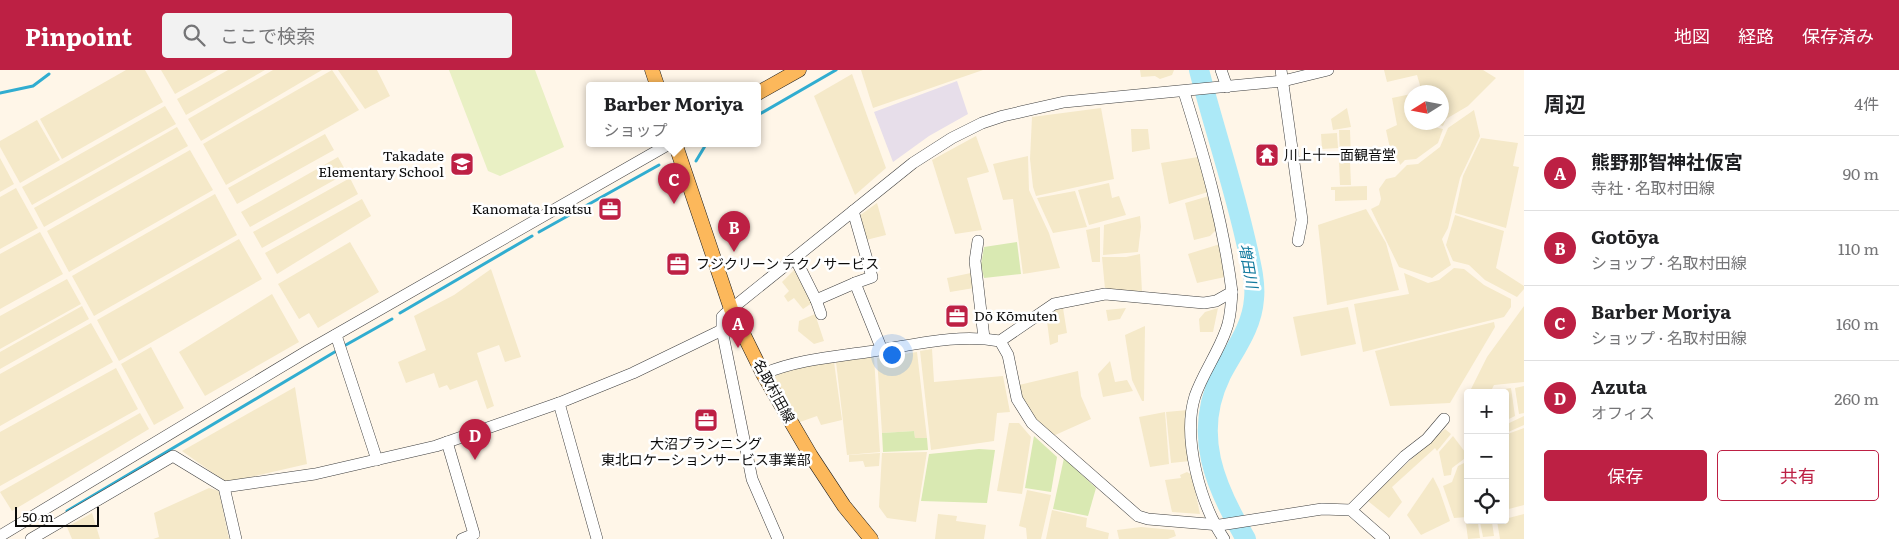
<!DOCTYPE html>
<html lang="ja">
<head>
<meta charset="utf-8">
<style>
  :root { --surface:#fff; --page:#f2f2f2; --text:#202124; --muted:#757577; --line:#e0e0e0; --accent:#bd2044 }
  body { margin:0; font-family:Literata,"Noto Sans JP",serif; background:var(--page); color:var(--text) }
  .controls { position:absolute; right:15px; bottom:15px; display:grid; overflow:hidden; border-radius:5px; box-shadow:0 2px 8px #0003 }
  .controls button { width:45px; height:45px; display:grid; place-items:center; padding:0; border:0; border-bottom:1px solid var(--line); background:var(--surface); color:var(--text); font:25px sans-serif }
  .compass { position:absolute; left:1404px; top:15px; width:45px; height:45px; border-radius:50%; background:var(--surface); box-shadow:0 2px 8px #0003; rotate:259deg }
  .scale { position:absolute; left:15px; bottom:12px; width:84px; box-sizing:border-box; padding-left:5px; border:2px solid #0b0b0b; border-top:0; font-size:14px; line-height:18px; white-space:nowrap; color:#0b0b0b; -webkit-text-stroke:4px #fff; paint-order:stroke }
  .you { position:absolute; left:891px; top:284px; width:18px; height:18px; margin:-12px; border:4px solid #fff; border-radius:50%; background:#1a73e8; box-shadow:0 0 0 8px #1a73e833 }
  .badge { display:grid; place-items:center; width:32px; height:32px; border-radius:50%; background:var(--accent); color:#fff; font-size:16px; font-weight:700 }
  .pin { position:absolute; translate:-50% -41px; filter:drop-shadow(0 1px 2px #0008) }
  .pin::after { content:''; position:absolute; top:26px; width:18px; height:15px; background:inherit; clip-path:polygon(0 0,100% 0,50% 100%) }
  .popup { position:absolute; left:586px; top:12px; width:175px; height:65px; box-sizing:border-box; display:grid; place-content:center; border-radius:5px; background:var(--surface); filter:drop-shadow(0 1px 4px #0005); font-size:16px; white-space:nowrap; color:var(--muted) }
  .popup b { font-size:19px; color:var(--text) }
  .popup::after { content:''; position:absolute; left:50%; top:100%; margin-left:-10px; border:10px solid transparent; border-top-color:var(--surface) }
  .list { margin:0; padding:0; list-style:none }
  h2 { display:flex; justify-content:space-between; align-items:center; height:65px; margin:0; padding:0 20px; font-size:21px }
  h2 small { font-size:16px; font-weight:400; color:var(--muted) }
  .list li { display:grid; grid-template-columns:32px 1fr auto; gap:15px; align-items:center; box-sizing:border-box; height:75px; padding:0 20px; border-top:1px solid var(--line) }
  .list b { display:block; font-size:19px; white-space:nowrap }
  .list p { margin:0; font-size:16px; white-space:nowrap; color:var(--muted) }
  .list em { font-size:16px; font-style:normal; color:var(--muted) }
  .actions { display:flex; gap:10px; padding:15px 20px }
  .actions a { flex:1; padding:11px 0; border:1px solid var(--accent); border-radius:5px; text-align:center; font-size:18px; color:var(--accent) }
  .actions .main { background:var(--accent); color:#fff }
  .icon { flex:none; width:28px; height:28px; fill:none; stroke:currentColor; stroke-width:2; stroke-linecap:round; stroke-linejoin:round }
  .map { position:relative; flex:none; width:1524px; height:469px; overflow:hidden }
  header { display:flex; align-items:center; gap:30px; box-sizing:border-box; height:70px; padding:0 25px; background:var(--accent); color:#fff }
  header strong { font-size:24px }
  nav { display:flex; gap:28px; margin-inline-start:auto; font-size:18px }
  .search { width:350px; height:45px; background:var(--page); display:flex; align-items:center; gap:12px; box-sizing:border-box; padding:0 18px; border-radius:5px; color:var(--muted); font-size:19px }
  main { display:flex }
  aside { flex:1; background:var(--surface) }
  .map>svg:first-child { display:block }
  .industrial { fill:#e7deea }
  .farmland { fill:#f5e9c9 }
  .green { fill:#d9e9b2 }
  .pitch { fill:#e9f0c4 }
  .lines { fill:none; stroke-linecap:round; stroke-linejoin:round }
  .stream { stroke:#31add0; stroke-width:3 }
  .river { stroke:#ace9f7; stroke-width:20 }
  .minor-casing { stroke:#3e3e3e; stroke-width:12 }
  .major-casing { stroke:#1c1c1c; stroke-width:15 }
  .minor { stroke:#fff; stroke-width:11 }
  .major { stroke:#fcb85b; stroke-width:14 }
  .labels { text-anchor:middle; stroke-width:5; stroke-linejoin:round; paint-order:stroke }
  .poi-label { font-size:14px; fill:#0b0b0b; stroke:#fff; text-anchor:start }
  .street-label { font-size:14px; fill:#0b0b0b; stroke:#fff }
  .water-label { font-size:15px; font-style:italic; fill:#127a9e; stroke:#fff }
</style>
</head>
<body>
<header>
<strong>Pinpoint</strong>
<div class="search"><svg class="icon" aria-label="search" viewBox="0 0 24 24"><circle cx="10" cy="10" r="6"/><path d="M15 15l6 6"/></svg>ここで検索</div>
<nav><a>地図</a><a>経路</a><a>保存済み</a></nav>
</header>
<main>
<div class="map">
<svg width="1524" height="469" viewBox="0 0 1524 469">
  <rect width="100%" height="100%" fill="#fff6e8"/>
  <!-- industrial -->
  <polygon class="industrial" points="957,11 968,44 929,66 893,92 874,42"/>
  <!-- farmland -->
  <g class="farmland">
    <polygon points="126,0 145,0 163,32 62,89 40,49"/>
    <polygon points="161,0 218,0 175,24"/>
    <polygon points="228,0 265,0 186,45 177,29"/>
    <polygon points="273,0 322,0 201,71 188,49"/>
    <polygon points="332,0 359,40 226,115 203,74"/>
    <polygon points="338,0 377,0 390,26 365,39"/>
    <polygon points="861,0 983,0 873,38"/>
    <polygon points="1140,0 1174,0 1172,5 1160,9 1155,6 1141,7"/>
    <polygon points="1384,0 1483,0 1496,8 1468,36 1446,49 1443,56 1434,53 1442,52 1442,22 1422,22 1417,5 1387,12"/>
    <polygon points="852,4 886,98 855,125 814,26"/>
    <polygon points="1411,24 1412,52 1426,53 1426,55 1443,59 1438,73 1416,89 1405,90 1400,95 1399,91 1393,92 1386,60 1397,55 1392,28"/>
    <polygon points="165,36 176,54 32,135 22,117"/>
    <polygon points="1101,38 1114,109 1036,126 1033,117 1030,89 1032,47"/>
    <polygon points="1347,38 1351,57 1333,60 1331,49"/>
    <polygon points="1474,40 1480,66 1460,108 1448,158 1442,169 1451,195 1432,208 1399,197 1371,139 1379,135 1381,129 1379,119 1386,109 1395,107 1407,95 1418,94 1440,77 1448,58"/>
    <polygon points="37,50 60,90 20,113 0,77 0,71"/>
    <polygon points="177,57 188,76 44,157 34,138"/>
    <polygon points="1131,59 1148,59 1150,79 1132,82"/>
    <polygon points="1339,60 1350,60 1351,88 1340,88"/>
    <polygon points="1337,63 1338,78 1322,79 1321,64"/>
    <polygon points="325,64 334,80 237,134 228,118"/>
    <polygon points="976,66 989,102 967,108 982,160 955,164 932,90"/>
    <polygon points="1481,68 1518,73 1513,96 1519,97 1506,158 1455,143 1463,106"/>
    <polygon points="190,80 213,120 69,202 47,161"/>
    <polygon points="1028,86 1029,120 1049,163 1060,198 1023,204 1013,129 1003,130 993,94"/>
    <polygon points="338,87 347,103 250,157 241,142"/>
    <polygon points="1198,87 1208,122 1169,134 1161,93"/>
    <polygon points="0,88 14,114 0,122"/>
    <polygon points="1339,91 1350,91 1351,115 1340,115"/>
    <polygon points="350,108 358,124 262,178 253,162"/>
    <polygon points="1109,113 1112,128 1119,126 1126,145 1089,155 1078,120"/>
    <polygon points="1367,116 1367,130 1335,131 1335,120 1331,120 1331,117"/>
    <polygon points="16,118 38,158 0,179 0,127"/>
    <polygon points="1075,121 1087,157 1053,163 1037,128"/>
    <polygon points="215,124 237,165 94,246 72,206"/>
    <polygon points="1209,126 1217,159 1210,166 1194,170 1185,133"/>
    <polygon points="362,129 371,146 277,204 265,183"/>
    <polygon points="877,133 886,165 866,170 859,146"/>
    <polygon points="1366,139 1386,173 1399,220 1327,235 1318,155"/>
    <polygon points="1455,145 1504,161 1496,198 1524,216 1524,219 1517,227 1485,210 1469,195 1453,191 1446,175"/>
    <polygon points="1140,146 1141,157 1138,182 1103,185 1104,155"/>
    <polygon points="1100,157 1100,192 1092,192 1086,160"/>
    <polygon points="40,162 63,204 0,239 0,184"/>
    <polygon points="239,169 262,209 119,291 97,250"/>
    <polygon points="350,172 379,222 318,258 309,243 299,249 278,214"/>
    <polygon points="1217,175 1221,177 1225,207 1197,213 1188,184"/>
    <polygon points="1140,184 1142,222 1105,219 1102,187 1126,187"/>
    <polygon points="796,198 812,233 803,239 794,228 788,232 784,226 789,221 782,212"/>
    <polygon points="1454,198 1464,199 1484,215 1511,229 1511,237 1504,247 1363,282 1354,234 1409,224 1404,203 1428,213 1439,210"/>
    <polygon points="491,199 521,287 505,292 499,275 477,283 494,336 487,339 477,310 450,320 447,315 439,318 434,303 406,313 398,292 426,280 414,246 454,225"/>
    <polygon points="971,203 974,218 950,222 947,208"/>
    <polygon points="67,209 81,234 0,279 0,246"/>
    <polygon points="272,224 299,272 205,326 179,282"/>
    <polygon points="82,236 89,249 0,299 0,282"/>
    <polygon points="1524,236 1524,312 1494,315 1490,323 1469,323 1487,287"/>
    <polygon points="1348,237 1356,274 1301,286 1293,247"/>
    <polygon points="1063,238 1067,263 1058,265 1058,272 1050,275 1046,243"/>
    <polygon points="1126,238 1120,249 1108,251 1106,240"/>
    <polygon points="1218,238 1213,262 1200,262 1199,249 1205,242"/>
    <polygon points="815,244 824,271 814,274 798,261 799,251"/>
    <polygon points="1494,252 1495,257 1450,333 1390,336 1375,281"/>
    <polygon points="91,253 113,292 0,356 0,304"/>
    <polygon points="1145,256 1144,331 1142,331 1132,310 1125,265"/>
    <polygon points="151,277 184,338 154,355 121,294"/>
    <polygon points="932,279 934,312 1003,306 1010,342 997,343 994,371 931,380 920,281"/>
    <polygon points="917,282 927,368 915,368 914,361 882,363 877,288"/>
    <polygon points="874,287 880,382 847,385 836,292"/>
    <polygon points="1110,291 1115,312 1127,310 1133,321 1103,327 1098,304"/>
    <polygon points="834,292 842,350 821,355 817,346 800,352 790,336 780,325 772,308 790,298"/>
    <polygon points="116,298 138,339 0,416 0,362"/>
    <polygon points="1078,301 1081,326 1091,349 1053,366 1036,350 1021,326 1019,315"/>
    <polygon points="1524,316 1524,343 1519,344 1515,318"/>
    <polygon points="295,317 307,394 229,412 220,408 182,381"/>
    <polygon points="1511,318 1515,346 1505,351 1505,323 1496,323 1497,320"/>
    <polygon points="1188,340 1190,391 1171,393 1166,342"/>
    <polygon points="1165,342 1169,394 1150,397 1139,347"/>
    <polygon points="140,343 149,359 12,441 0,422"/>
    <polygon points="1524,346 1524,355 1506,363 1505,355"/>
    <polygon points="1009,353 1019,353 1031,367 1022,424 997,421"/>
    <polygon points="1524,358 1524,435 1505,440 1505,365"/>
    <polygon points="1445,359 1451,364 1437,381 1435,378 1392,417 1402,432 1389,448 1368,431 1385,413"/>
    <polygon points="1453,366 1468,386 1452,398 1451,405 1444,406 1439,382"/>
    <polygon points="927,382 916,452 887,448 879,437 882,383"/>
    <polygon points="880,383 879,396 865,397 863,391 849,392 849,385"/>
    <polygon points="1468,391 1468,447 1454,448 1443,416 1452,412 1458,396"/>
    <polygon points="1187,402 1192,405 1200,444 1172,442 1165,410 1181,408 1180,405"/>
    <polygon points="1433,407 1439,419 1450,451 1421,465 1407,445"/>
    <polygon points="209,418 219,421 229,469 153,469 159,467 154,443"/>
    <polygon points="1027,420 1051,425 1041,469 1027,469 1026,458 1019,456"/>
    <polygon points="1052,440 1087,448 1086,457 1109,463 1108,469 1046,469"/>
    <polygon points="92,443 100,469 72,469 67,457"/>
    <polygon points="938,444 957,446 956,451 986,455 984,469 935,469"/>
    <polygon points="1524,444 1524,469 1500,469 1497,451"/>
    <polygon points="1480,452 1492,452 1494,466 1483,467"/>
    <polygon points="1478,453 1480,468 1468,469 1466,454"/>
    <polygon points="1141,457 1174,460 1176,466 1168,469 1119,469 1117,460"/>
  </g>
  <!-- green -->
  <g class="green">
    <polygon points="1017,172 1021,204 984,208 981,195 984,177"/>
    <polygon points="914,361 915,368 927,368 928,380 883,382 882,363"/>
    <polygon points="1034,366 1057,387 1051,422 1025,418"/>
    <polygon points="979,379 995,380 987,433 921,431 929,384"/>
    <polygon points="1064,388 1096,418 1088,446 1053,439"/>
  </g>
  <!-- pitch -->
  <polygon class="pitch" points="449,0 535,0 564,77 500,106 488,101"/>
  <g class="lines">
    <!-- stream -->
    <g class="stream">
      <polyline points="0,23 33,16 49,4"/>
      <polyline points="758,45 836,0"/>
      <polyline points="696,91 705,76 710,73"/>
      <polyline points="539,162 659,95"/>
      <polyline points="400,243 532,166"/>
      <polyline points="344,276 392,249"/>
      <polyline points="67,441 338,280"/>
    </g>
    <!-- river -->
    <path class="river" d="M 1199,0 C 1214,58 1233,114 1246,172 C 1250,190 1256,211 1254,229 C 1252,258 1234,280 1221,305 C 1192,364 1215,417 1246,469"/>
    <!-- minor casing -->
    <g class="minor-casing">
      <g id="minor">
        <polyline points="1221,0 1227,17"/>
        <polyline points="1281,0 1302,150 1298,171"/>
        <polyline points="853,141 872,207 855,213"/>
        <polyline points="978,171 975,191 984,268"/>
        <polyline points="795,188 816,230 855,213 882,280"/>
        <polyline points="816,230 821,244"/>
        <polyline points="336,265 377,390"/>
        <polyline points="1000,271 1008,285 1017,329 1032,353 1138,446 1148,449 1220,455 1322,439 1351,440 1384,469"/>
        <path d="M 763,304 C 796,290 832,287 867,282 C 911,276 955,263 1000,271 L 1054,234 L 1105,224 L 1204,233 L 1216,231 L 1232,222 C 1223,151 1205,89 1184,22"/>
        <polyline points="447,372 474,464 462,469"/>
        <polyline points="224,417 315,404 436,376 559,333"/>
        <polyline points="1351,440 1405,386 1427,369 1444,349"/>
        <polyline points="0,466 309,280 671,73"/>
        <polyline points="31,469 173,386 224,417 236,469"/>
        <polyline points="597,469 559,333 633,303 722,260"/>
        <polyline points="778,469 752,409 722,260 722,247 725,244 913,93 952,68 982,53 1003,46 1064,32 1283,11 1328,0"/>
        <path d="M 1224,469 C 1200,434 1182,367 1195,326 C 1203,303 1218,283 1226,260 C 1231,248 1231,235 1232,222"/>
      </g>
    </g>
    <!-- major casing -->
    <g class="major-casing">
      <g id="major">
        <polyline points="652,0 657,15"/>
        <polyline points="758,23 799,0"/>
        <polyline points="675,73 731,239 763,304 811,386 844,436 871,469"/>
      </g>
    </g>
    <!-- minor -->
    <use href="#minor" class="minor"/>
    <!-- major -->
    <use href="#major" class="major"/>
  </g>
  <!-- icons -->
  <defs>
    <g id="temple-square" transform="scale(1.25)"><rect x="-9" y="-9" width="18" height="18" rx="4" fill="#bd2044" stroke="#fff"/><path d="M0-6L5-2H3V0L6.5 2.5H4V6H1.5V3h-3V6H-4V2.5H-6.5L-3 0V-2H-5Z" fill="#fff"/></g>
    <g id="school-square" transform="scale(1.25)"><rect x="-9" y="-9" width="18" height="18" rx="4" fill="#bd2044" stroke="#fff"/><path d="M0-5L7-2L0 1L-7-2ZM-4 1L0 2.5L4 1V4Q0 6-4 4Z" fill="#fff"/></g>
    <g id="office-square" transform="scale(1.25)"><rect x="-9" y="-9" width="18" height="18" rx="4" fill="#bd2044" stroke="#fff"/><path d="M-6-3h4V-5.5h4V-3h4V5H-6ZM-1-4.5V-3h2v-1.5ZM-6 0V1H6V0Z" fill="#fff"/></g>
  </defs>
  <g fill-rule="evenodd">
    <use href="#temple-square" x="1267" y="85"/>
    <use href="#school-square" x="462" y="94"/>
    <use href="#office-square" x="610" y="139"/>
    <use href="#office-square" x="678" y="194"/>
    <use href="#office-square" x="957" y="246"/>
    <use href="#office-square" x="706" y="350"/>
  </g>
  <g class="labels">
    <!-- poi labels -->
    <g class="poi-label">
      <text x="1284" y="90">川上十一面観音堂</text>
      <text x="444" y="91" text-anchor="end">Takadate<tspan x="444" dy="16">Elementary School</tspan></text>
      <text x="592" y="144" text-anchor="end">Kanomata Insatsu</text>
      <text x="696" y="199">フジクリーン テクノサービス</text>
      <text x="974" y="251">Dō Kōmuten</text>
      <text x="706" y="379" text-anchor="middle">大沼プランニング<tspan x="706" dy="16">東北ロケーションサービス事業部</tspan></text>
    </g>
    <!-- street labels -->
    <g class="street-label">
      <text transform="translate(774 321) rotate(61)" y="5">名取村田線</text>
    </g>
    <!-- water labels -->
    <g class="water-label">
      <text transform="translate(1248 196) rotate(80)" y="5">増田川</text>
    </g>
  </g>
</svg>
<div class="controls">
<button>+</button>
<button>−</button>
<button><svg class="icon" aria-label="locate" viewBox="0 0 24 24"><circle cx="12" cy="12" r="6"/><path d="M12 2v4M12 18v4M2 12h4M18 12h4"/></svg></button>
</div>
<svg class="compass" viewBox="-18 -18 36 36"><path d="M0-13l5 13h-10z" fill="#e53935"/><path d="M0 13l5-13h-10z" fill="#757577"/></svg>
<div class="scale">50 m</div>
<div class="you"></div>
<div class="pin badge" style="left:738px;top:278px">A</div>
<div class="pin badge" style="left:734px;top:182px">B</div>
<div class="pin badge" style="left:674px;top:134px">C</div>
<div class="popup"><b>Barber Moriya</b>ショップ</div>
<div class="pin badge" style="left:475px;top:390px">D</div>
</div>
<aside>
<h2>周辺<small>4件</small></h2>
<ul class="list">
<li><span class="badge">A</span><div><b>熊野那智神社仮宮</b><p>寺社 · 名取村田線</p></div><em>90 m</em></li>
<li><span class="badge">B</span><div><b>Gotōya</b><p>ショップ · 名取村田線</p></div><em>110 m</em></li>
<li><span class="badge">C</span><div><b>Barber Moriya</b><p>ショップ · 名取村田線</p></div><em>160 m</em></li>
<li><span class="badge">D</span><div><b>Azuta</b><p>オフィス</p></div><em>260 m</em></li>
</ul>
<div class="actions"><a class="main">保存</a><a>共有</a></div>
</aside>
</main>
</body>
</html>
